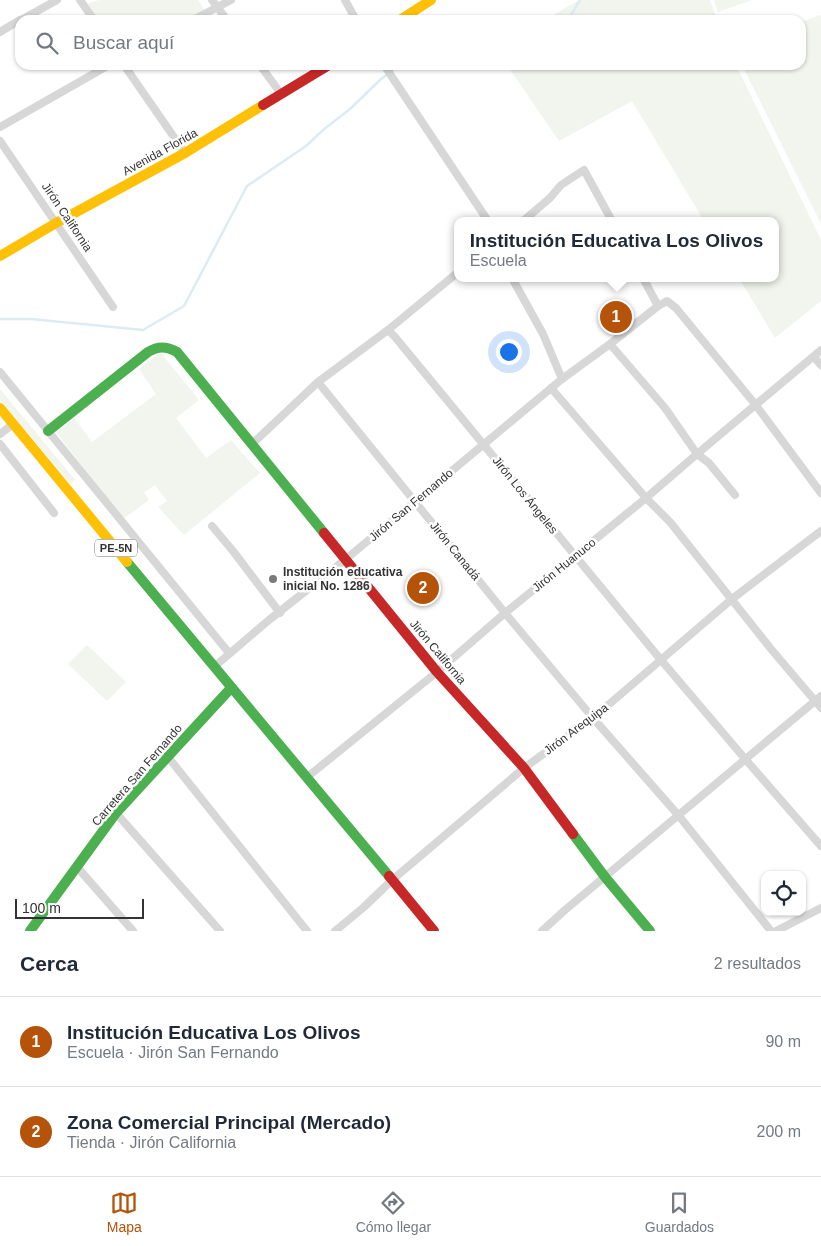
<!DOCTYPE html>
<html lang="es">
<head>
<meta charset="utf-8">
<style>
  :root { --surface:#fff; --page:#f2f2f3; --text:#1f2937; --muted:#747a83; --line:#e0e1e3; --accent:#b45309 }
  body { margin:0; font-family:Arial,sans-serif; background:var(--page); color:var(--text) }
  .controls { position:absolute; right:15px; bottom:15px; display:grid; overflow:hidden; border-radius:10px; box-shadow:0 1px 4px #0004 }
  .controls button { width:45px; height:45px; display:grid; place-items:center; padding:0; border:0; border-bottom:1px solid var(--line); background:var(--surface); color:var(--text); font:25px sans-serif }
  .scale { position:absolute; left:15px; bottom:12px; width:129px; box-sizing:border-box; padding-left:5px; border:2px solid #333; border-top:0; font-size:14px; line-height:18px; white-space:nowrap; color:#333; -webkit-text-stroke:4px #fff; paint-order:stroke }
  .you { position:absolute; left:508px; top:351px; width:18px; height:18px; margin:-12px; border:4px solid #fff; border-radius:50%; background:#1a73e8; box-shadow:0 0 0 8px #1a73e833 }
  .badge { display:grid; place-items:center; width:32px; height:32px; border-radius:50%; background:var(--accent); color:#fff; font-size:16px; font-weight:700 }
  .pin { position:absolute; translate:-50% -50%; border:2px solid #fff; box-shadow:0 1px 5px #0006 }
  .popup { position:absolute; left:454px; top:217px; width:325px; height:65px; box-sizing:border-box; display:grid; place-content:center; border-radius:10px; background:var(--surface); filter:drop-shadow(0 1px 4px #0005); font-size:16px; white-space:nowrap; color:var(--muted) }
  .popup b { font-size:19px; color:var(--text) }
  .popup::after { content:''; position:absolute; left:50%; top:100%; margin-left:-10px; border:10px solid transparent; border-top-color:var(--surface) }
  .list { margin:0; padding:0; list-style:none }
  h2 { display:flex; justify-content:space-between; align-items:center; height:65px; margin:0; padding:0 20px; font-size:21px }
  h2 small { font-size:16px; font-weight:400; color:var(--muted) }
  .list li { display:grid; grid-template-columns:32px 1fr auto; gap:15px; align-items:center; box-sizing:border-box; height:90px; padding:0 20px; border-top:1px solid var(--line) }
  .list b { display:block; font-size:19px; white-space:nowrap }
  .list p { margin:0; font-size:16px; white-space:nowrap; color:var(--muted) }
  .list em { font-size:16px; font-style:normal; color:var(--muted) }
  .icon { flex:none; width:28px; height:28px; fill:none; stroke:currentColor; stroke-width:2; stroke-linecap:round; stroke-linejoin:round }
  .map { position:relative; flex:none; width:821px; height:931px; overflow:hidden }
  .search { position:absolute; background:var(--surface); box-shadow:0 1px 4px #0004; left:15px; right:15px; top:15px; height:55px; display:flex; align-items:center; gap:12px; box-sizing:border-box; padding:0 18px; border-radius:15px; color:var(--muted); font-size:19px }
  .sheet { height:245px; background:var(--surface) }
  nav { display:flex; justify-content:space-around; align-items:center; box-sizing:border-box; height:70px; border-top:1px solid var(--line); background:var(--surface); font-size:14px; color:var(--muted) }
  nav a { display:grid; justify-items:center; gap:2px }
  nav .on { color:var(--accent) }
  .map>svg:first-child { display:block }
  .green { fill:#f1f5ed }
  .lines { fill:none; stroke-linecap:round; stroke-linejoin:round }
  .stream { stroke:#ddebf3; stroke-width:2.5 }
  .street { stroke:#d7d7d7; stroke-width:8 }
  .fast { stroke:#4caf50; stroke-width:10 }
  .slow { stroke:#ffc107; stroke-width:10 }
  .jam { stroke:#c62828; stroke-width:10 }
  .poi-dot { fill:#7a7a7a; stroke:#fff; stroke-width:2 }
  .labels { text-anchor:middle; stroke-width:5; stroke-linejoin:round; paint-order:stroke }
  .shield { fill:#fff; stroke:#707070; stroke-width:1 }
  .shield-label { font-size:11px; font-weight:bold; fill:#333 }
  .street-label { font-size:12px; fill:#333; stroke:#fff }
  .poi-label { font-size:12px; font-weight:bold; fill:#333; stroke:#fff; text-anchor:start }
</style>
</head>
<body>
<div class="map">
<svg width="821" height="931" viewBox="0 0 821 931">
  <rect width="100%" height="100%" fill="#fff"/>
  <!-- green -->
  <g class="green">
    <polygon points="99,0 198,0 205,11 186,20 94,20 87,10 89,3"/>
    <polygon points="579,0 710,0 717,20 545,20"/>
    <polygon points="714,0 752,0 718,12"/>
    <polygon points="821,15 821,224 742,65 801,65 801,22"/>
    <polygon points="507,65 736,65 821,240 821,301 775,338 739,278 775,278 775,221 704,221 632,101 559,141"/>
    <polygon points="160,352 199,400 176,418 206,458 231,440 260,473 184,535 158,507 167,501 155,485 144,492 149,500 123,519 55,431 75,419 92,442 156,394 139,369"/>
    <polygon points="0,389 75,480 70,484 0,399"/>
    <polygon points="87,645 126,682 107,701 68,664"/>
  </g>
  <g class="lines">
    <!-- stream -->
    <g class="stream">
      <polyline points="568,20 580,0"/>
      <polyline points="0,319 31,319 143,330 184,306 247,186 306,146 323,130 350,109 380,80 395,68 402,65"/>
    </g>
    <!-- street -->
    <g class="street">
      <polyline points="80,0 94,20"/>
      <polyline points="212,0 227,20"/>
      <polyline points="345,0 356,20"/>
      <polyline points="21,20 57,0"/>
      <polyline points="193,20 231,0"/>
      <polyline points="0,32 20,20"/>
      <polyline points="124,65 185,153"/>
      <polyline points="260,65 281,94"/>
      <polyline points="384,65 488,221"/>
      <polyline points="0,127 109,65"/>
      <polyline points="0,141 113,307"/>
      <polyline points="523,221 550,198 561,185 584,170 612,221"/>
      <polyline points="512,278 543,334 562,379"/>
      <polyline points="643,278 658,306"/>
      <polyline points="388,330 395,337 661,660 746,760 821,846"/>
      <polyline points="610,344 665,408 697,454 709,463 735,495"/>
      <polyline points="814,357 821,365"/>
      <polyline points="0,372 229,653"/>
      <polyline points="318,382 505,613 593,718 679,816 771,931"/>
      <polyline points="551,388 646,498 670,522 771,649 821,708"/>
      <polyline points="0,434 13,424"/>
      <polyline points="0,444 54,513"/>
      <polyline points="252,444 318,382 388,330 457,273"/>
      <polyline points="212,526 233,551 280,613"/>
      <polyline points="214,667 269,620 346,559 562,379 610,344 658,306 667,301 676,308 755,404 821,493"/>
      <polyline points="168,757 307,931"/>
      <polyline points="306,778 437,672 505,613 646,498 697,454 821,350"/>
      <polyline points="116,813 220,931"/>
      <polyline points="77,867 133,931"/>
      <polyline points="335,931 364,907 391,881 524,768 593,718 732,599 821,531"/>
      <polyline points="542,931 565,910 821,696"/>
      <polyline points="776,931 821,908"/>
    </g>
    <!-- fast -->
    <g class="fast">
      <path d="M 48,431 L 148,352 C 158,346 166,346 177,352 L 324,533"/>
      <polyline points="127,562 389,876"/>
      <polyline points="573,834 605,877 650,931"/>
      <polyline points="30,931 116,813 231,688"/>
    </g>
    <!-- slow -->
    <g class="slow">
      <polyline points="400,20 431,0"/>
      <polyline points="0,256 56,223 185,153 263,105"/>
      <polyline points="0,408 127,562"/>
    </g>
    <!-- jam -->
    <g class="jam">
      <polyline points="263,105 329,65"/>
      <polyline points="324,533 437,672 524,768 573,834"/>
      <polyline points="389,876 434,931"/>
    </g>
  </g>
  <!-- markers -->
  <circle class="poi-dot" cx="273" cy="579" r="5"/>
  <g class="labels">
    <!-- shield labels -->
    <rect class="shield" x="95" y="539.5" width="42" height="17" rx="4"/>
    <g class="shield-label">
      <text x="116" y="552">PE-5N</text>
    </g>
    <!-- street labels -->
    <g class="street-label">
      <text transform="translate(160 152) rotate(-29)" y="4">Avenida Florida</text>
      <text transform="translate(67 217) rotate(56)" y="4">Jirón California</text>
      <text transform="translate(525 495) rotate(51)" y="4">Jirón Los Ángeles</text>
      <text transform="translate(411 505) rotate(-40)" y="4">Jirón San Fernando</text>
      <text transform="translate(455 551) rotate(51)" y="4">Jirón Canadá</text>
      <text transform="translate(564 565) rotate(-39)" y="4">Jirón Huanuco</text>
      <text transform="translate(438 652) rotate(50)" y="4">Jirón California</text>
      <text transform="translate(576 729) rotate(-37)" y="4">Jirón Arequipa</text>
      <text transform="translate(137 775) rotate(-49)" y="4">Carretera San Fernando</text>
    </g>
    <!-- poi labels -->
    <g class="poi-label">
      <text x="283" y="576">Institución educativa<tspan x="283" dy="14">inicial No. 1286</tspan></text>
    </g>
  </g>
</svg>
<div class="controls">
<button><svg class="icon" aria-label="locate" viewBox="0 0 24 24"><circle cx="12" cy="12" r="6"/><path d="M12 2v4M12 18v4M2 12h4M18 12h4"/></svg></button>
</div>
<div class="scale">100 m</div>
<div class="you"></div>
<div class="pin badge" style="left:616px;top:317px">1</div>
<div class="popup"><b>Institución Educativa Los Olivos</b>Escuela</div>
<div class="pin badge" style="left:423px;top:588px">2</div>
<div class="search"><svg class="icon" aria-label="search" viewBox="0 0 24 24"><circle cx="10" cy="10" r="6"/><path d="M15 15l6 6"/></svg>Buscar aquí</div>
</div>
<section class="sheet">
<h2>Cerca<small>2 resultados</small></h2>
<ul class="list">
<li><span class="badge">1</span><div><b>Institución Educativa Los Olivos</b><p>Escuela · Jirón San Fernando</p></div><em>90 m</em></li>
<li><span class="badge">2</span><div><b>Zona Comercial Principal (Mercado)</b><p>Tienda · Jirón California</p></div><em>200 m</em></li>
</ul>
</section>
<nav>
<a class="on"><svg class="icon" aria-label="map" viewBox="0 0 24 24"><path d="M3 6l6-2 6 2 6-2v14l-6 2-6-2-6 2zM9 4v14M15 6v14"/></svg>Mapa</a>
<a><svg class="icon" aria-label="directions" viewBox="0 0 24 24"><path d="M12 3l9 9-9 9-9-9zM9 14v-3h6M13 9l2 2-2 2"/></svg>Cómo llegar</a>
<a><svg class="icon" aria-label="saved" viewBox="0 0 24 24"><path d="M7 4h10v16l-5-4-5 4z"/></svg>Guardados</a>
</nav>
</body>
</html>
